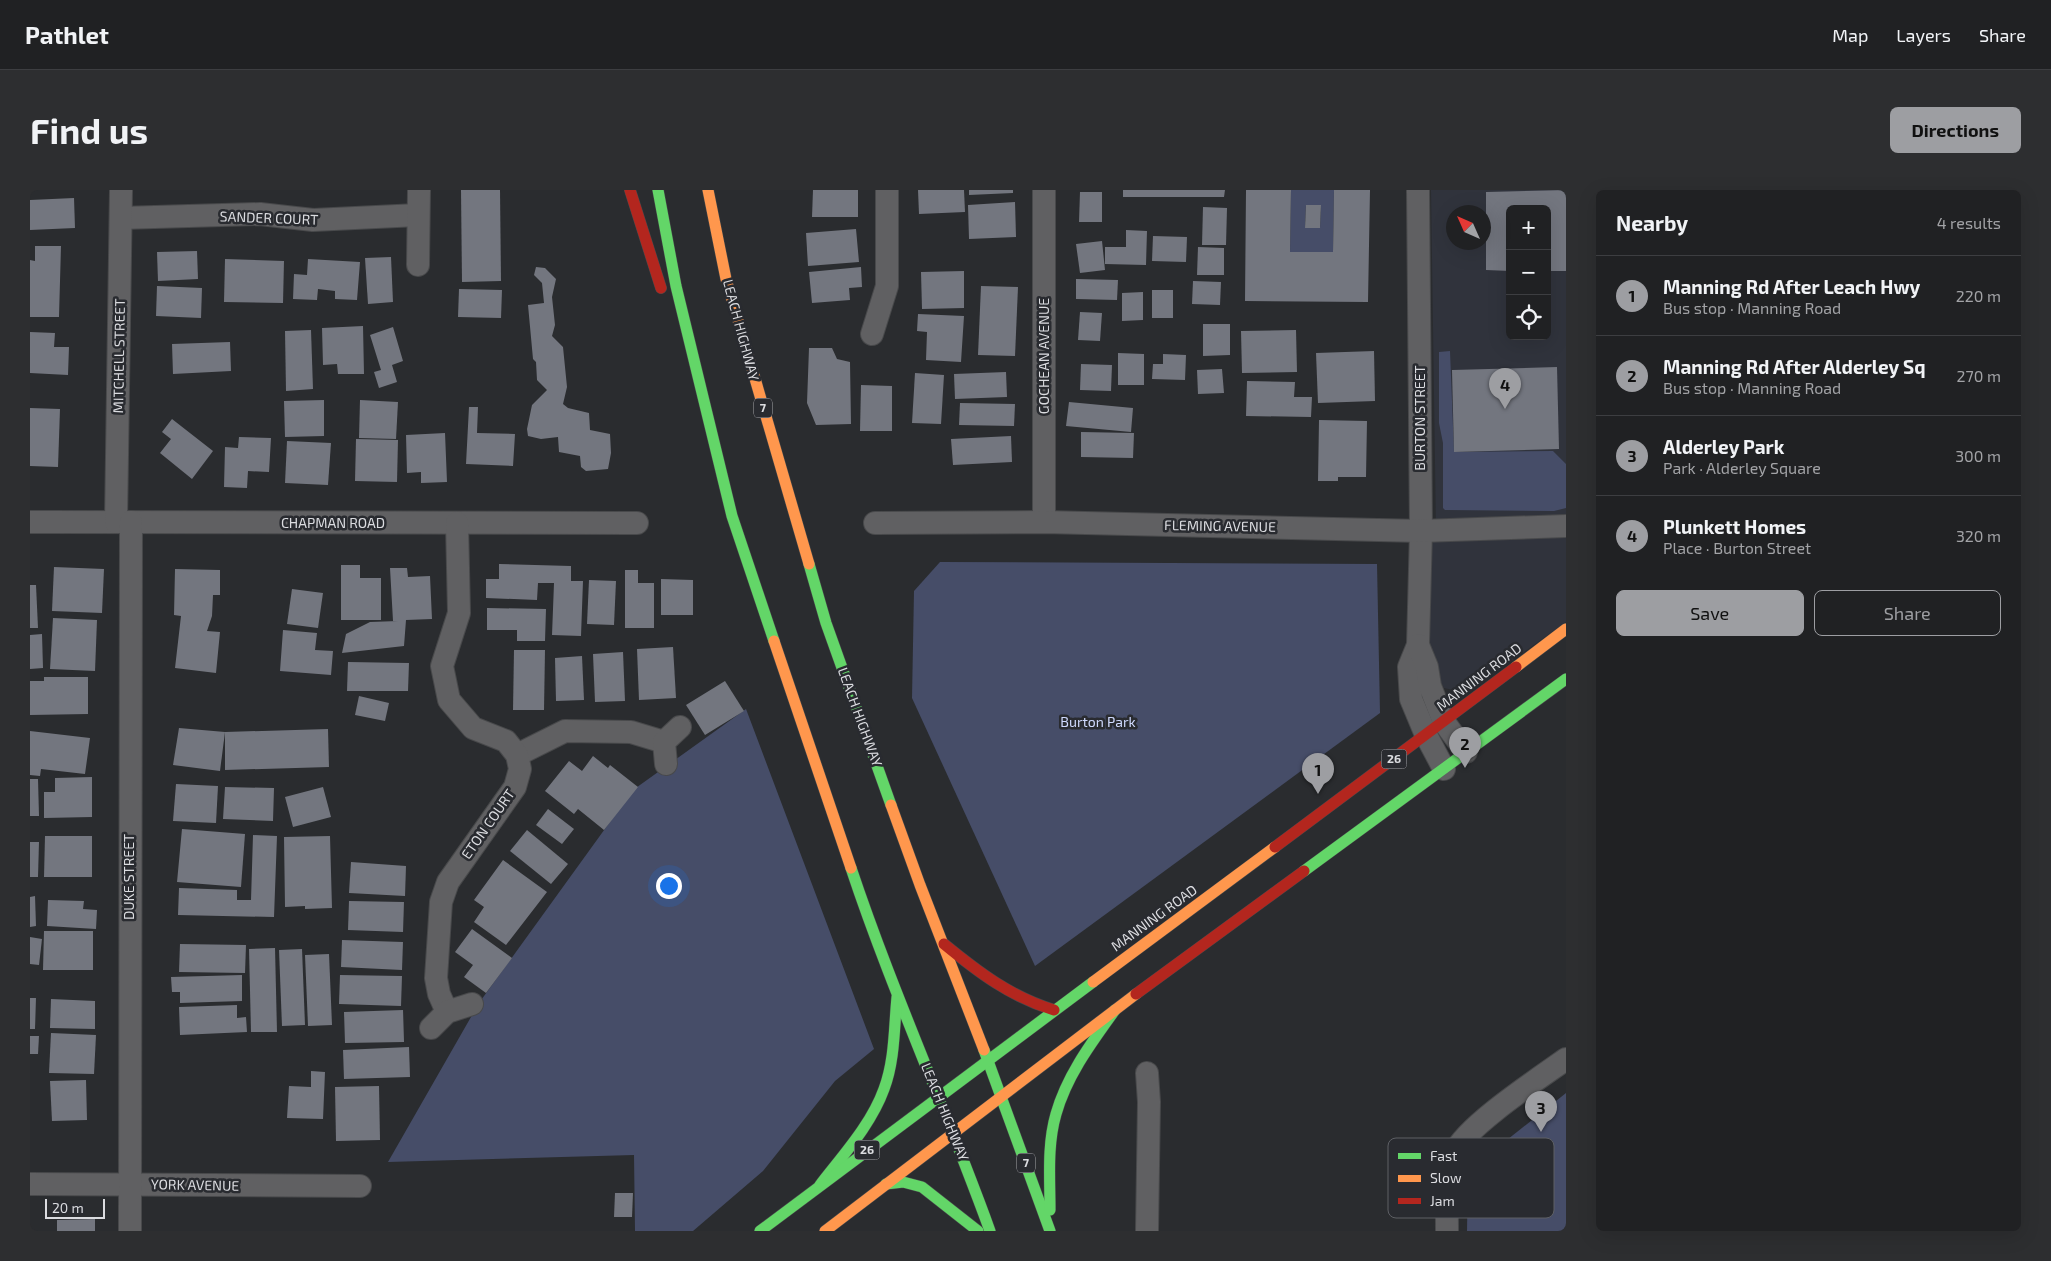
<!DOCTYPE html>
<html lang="en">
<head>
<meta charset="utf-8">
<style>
  :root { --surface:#202123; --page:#2d2e30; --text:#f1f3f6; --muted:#a2a3a6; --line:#3d3e41; --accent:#9d9ea2 }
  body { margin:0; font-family:"Exo 2",sans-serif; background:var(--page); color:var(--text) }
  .controls { position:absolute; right:15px; top:15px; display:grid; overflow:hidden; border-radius:8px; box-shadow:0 5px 20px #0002 }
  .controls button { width:45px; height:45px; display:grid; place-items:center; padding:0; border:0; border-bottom:1px solid var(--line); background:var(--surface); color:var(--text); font:25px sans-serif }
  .compass { position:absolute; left:1416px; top:15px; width:45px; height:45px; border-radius:50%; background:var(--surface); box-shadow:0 5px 20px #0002; rotate:315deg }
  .scale { position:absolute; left:15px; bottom:12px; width:60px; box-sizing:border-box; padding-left:5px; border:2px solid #dbdce0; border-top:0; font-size:14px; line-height:18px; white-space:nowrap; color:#dbdce0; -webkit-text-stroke:4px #292b30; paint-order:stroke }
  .you { position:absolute; left:638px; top:695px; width:18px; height:18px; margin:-12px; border:4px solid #fff; border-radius:50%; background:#1a73e8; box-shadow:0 0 0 8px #1a73e833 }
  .badge { display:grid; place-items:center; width:32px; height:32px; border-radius:50%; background:var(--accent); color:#111; font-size:16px; font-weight:700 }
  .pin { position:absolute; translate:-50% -41px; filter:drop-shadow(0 1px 2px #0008) }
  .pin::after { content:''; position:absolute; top:26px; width:18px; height:15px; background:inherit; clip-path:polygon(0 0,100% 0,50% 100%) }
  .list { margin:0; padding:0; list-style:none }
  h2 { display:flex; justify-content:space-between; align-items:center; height:65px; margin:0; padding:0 20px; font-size:21px }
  h2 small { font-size:16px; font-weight:400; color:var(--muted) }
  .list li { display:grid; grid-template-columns:32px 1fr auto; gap:15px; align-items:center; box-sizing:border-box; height:80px; padding:0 20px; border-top:1px solid var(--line) }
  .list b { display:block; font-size:19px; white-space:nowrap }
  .list p { margin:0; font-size:16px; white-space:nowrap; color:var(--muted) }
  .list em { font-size:16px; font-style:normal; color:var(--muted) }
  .actions { display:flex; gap:10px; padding:15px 20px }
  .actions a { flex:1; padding:11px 0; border:1px solid var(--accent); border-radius:8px; text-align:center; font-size:18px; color:var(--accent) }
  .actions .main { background:var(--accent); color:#111 }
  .icon { flex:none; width:28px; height:28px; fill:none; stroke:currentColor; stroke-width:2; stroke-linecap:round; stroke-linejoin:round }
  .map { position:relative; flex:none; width:1536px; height:1041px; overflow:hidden; border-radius:8px }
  header { display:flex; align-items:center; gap:30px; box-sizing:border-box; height:70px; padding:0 25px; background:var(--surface); border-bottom:1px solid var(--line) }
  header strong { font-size:24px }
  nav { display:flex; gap:28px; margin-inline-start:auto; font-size:18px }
  .intro { display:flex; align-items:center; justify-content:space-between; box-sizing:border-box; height:120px; padding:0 30px }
  h1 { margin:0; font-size:35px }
  .button { padding:12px 22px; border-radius:8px; background:var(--accent); color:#111; font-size:18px; font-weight:700 }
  main { display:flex; gap:30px; padding:0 30px }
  aside { flex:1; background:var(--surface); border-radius:8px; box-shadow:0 5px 20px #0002 }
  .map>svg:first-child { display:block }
  .built { fill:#30333c; fill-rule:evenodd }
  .green { fill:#464d68; fill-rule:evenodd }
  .building { fill:#73767f }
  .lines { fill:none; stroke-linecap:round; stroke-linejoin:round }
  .street-casing { stroke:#48494b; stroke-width:24 }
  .fast-casing { stroke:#48494b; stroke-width:12 }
  .slow-casing { stroke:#48494b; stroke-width:12 }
  .jam-casing { stroke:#48494b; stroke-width:12 }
  .street { stroke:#606062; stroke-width:22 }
  .fast { stroke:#63d668; stroke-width:11 }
  .slow { stroke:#ff974d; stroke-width:11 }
  .jam { stroke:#b3261e; stroke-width:11 }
  .labels { text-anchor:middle; stroke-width:5; stroke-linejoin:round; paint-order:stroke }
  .shield { fill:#292b30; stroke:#a6a7ab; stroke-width:1 }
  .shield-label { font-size:12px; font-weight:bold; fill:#dbdce0 }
  .street-label { font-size:14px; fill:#dbdce0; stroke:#292b30 }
  .park-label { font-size:14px; fill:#d0dafe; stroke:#292b30 }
  .key { fill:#292b30; stroke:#5e6065; stroke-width:1 }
  .key-label { font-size:14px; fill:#dbdce0 }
</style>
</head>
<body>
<header>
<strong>Pathlet</strong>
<nav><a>Map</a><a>Layers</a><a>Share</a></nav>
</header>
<div class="intro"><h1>Find us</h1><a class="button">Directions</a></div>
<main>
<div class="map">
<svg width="1536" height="1041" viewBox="0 0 1536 1041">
  <rect width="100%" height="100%" fill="#2a2c2f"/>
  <!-- built -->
  <path class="built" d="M 1401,0 L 1536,0 L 1536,432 L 1437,503 L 1414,498 L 1398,470 L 1397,373 L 1406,341 ZM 1480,19 L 1517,19 L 1517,146 L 1480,146 ZM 1424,22 L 1454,22 L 1454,52 L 1424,52 Z"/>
  <!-- green -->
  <g class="green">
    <path d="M 1261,0 L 1304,0 L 1303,62 L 1260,62 ZM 1276,15 L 1291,16 L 1290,38 L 1275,38 Z"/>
    <polygon points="1420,161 1424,262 1523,261 1536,274 1536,318 1524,321 1415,320 1413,318 1413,253 1409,233 1409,162"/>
    <polygon points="910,372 1347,374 1350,523 1005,776 882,508 884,401"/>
    <polygon points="716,519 844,859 805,891 733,981 663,1041 605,1041 604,965 358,972 449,813 603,600"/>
    <polygon points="1536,903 1536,1041 1437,1041 1438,981"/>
  </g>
  <!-- building -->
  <g class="building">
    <polygon points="431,0 470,0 471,91 432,92"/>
    <polygon points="783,0 828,0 828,27 782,27"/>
    <polygon points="888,0 934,0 935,22 889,24"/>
    <polygon points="939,0 983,0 983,3 939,5"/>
    <polygon points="1093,0 1195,0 1194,7 1093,7"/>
    <polygon points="1216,0 1261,0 1260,62 1303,62 1304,0 1340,0 1338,112 1215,111"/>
    <polygon points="1536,0 1536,81 1517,81 1517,19 1480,19 1480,81 1456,80 1456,2"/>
    <polygon points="1050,2 1072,2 1072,32 1049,32"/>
    <polygon points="44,8 45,38 0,40 0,10"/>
    <polygon points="985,12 986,47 939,49 938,15"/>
    <polygon points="1276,15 1291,15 1290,38 1275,38"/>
    <polygon points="1173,17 1197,18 1196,55 1172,55"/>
    <polygon points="826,39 829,72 778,76 776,43"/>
    <polygon points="1096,40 1117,41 1116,75 1075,74 1075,57 1096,57"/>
    <polygon points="1123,46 1157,47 1156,72 1122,71"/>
    <polygon points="1072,51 1075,80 1050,83 1046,54"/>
    <polygon points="5,56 31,56 29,127 0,127 0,70 5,71"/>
    <polygon points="1168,57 1194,58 1194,85 1167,85"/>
    <polygon points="167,61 168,89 128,91 127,62"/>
    <polygon points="361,67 363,112 338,114 335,68"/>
    <polygon points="195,69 254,71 253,113 194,112"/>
    <polygon points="278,69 330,72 327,110 305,109 305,101 288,99 287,110 263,109 264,84 277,85"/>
    <polygon points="506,77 515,78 526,89 522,107 525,135 522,146 533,157 537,197 533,214 538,218 559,223 560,240 580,244 581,263 578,279 556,281 551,277 550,266 529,262 528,247 511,249 498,246 497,239 502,215 517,200 507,190 506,172 503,169 498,115 514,113 512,93 504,85"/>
    <polygon points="831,77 832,97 819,98 820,110 782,113 779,82"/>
    <polygon points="934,81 934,118 892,119 891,82"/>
    <polygon points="1046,89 1088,90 1087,110 1046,109"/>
    <polygon points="1163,91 1191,92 1190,115 1162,114"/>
    <polygon points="127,96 172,98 171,128 126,126"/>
    <polygon points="951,96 988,97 985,166 948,165"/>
    <polygon points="429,99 472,100 471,128 428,127"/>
    <rect x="1122" y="100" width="21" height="28"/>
    <polygon points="1113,102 1113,130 1092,131 1092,103"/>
    <polygon points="1050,122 1072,123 1070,151 1048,150"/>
    <polygon points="888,124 934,126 931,172 896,170 897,142 887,141"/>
    <polygon points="1173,134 1200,134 1200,165 1173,166"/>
    <polygon points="333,136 334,184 308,184 307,174 293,175 292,138"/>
    <polygon points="363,137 373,171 362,175 367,192 349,198 344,182 351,180 340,145"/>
    <polygon points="281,140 283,199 256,201 255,141"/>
    <polygon points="1266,140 1267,182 1212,183 1211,141"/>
    <polygon points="0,142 25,143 24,157 39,157 38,185 0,183"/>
    <polygon points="200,152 201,181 143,184 142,154"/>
    <polygon points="779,158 802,158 807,169 820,172 821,234 786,235 777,213"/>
    <polygon points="1344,161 1345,211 1288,213 1286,163"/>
    <polygon points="1088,163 1114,164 1114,195 1088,195"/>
    <polygon points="1133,164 1156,165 1155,190 1122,189 1123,174 1133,174"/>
    <polygon points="1051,174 1082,175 1081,201 1050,200"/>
    <polygon points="1527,177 1529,259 1424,262 1422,180"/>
    <polygon points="1192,179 1194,203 1168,204 1167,180"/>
    <polygon points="976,182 977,207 925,209 924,184"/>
    <polygon points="885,183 914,185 911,234 882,233"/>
    <polygon points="1217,191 1265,192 1264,207 1282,207 1281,227 1216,226"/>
    <polygon points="831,195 862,196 862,241 830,241"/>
    <polygon points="294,210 294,246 255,247 254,211"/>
    <polygon points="330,210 368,212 366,249 329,248"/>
    <polygon points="1039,212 1103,218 1101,242 1036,236"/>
    <polygon points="930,213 985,214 984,236 929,235"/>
    <polygon points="439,217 448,217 447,243 485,244 483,276 436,274"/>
    <polygon points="0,218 30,219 28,277 0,276"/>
    <polygon points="142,229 183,261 162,289 130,263 141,249 132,242"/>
    <polygon points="1289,230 1337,231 1336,287 1308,287 1308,291 1288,291"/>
    <polygon points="1051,242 1104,243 1103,268 1051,267"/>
    <polygon points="415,243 417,292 391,293 391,282 377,283 376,245"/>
    <polygon points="981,246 982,272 923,275 921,249"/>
    <polygon points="209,247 241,248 239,282 218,281 217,298 194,297 195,257 208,258"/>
    <polygon points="326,249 368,250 367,292 325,291"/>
    <polygon points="257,251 301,253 298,295 255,293"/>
    <polygon points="469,374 541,376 541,391 553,391 551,446 522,445 524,393 508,393 507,410 456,408 456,389 469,389"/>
    <polygon points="311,375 330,375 330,388 351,388 351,430 311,430"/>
    <polygon points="24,377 74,379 72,423 22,421"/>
    <polygon points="360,378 377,378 378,387 400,386 402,429 376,430 374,456 312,463 316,444 340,432 368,431 363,431"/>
    <polygon points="145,379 190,380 190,405 183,405 182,426 177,441 190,442 186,483 145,478 151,426 144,425"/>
    <polygon points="595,380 608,380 608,393 624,393 624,438 595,438"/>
    <polygon points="631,389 663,390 663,425 631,425"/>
    <polygon points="559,390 586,391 584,435 557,434"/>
    <polygon points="0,395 6,395 8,438 0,438"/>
    <polygon points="262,399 293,403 288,438 257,434"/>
    <polygon points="457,418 516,419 515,451 487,451 487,440 457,440"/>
    <polygon points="23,428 67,430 65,481 20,479"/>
    <polygon points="253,440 287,443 285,460 303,461 301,485 250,481"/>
    <polygon points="12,444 13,478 0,479 0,445"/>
    <polygon points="643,457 646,508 609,510 607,459"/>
    <polygon points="484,460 515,460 514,520 483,520"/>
    <polygon points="593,462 595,511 565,512 563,464"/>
    <polygon points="552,466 554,510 526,511 525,468"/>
    <polygon points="318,472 379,473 378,501 317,501"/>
    <polygon points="14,487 58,487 58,524 0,525 0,491 14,491"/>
    <polygon points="695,491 714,521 675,545 656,515"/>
    <polygon points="329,506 359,513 355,531 325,525"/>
    <polygon points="149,538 195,542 190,581 143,575"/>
    <polygon points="298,539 299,577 195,580 195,542"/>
    <polygon points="0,541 60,548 55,584 11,579 10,586 0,585"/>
    <polygon points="563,566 578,578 580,575 608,597 574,640 548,619 544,624 515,601 539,571 552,581"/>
    <polygon points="62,587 62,627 14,628 14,602 25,602 25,588"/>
    <polygon points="0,589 8,589 9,626 0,626"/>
    <polygon points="146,594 188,596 186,633 143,631"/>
    <polygon points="195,597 244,598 243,631 193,629"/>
    <polygon points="293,597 301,627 263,637 255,607"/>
    <polygon points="518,619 544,639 532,654 506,635"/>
    <polygon points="152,639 215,644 211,697 147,692"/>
    <polygon points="497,640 538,674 521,694 480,661"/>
    <polygon points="223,645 247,646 244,727 148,725 149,698 207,700 207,710 221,710"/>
    <polygon points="15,646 62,646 62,687 14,687"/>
    <polygon points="300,646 302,718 275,719 275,716 255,717 254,647"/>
    <polygon points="0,652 9,652 8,687 0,687"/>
    <polygon points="473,670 517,702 476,755 444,732 454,717 444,710"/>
    <polygon points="321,672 376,676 375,706 319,703"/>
    <polygon points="5,706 6,736 0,737 0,707"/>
    <polygon points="18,710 54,711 53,719 67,720 66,739 17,736"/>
    <polygon points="319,711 374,712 373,742 318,740"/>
    <polygon points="442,739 482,768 456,803 434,787 443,775 425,762"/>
    <polygon points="14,741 63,741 63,780 13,780"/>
    <polygon points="0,747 12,749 9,775 0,774"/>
    <polygon points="312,750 373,752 372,780 311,777"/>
    <polygon points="150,754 216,755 215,783 149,782"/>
    <polygon points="245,758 247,842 221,842 219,759"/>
    <polygon points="272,759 275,835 252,836 249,760"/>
    <polygon points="299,764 302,835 278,836 275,765"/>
    <polygon points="212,785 212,811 150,813 150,802 142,802 141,787"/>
    <polygon points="310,785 372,786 371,816 309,814"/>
    <polygon points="0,808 6,808 5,839 0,839"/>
    <polygon points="21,809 65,811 65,839 20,838"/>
    <polygon points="207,815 207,828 216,827 217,842 150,845 149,817"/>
    <polygon points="373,820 374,852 315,853 314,822"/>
    <polygon points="21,843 66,845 64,884 19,883"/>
    <polygon points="0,846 9,846 8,864 0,864"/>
    <polygon points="379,857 380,887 314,889 313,860"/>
    <polygon points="281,881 295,882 293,929 257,928 259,896 281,897"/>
    <polygon points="56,890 57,930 22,931 20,891"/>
    <polygon points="349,896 350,950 306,951 305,897"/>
    <polygon points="585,1003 603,1003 602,1027 584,1027"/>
    <polygon points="65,1029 65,1041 27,1041 27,1030"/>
  </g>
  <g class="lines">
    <!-- street casing -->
    <g class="street-casing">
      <g id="street">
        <polyline points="1388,0 1391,341 1388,455 1379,477 1381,509 1396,545 1414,579"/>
        <polyline points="91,28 230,24 283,30 388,25"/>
        <polyline points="388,75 389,0"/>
        <polyline points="842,144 857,96 857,0"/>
        <polyline points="0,332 607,333"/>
        <polyline points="86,332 91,0"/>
        <polyline points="1014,332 1014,0"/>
        <polyline points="845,333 1014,332 1391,341 1536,336"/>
        <polyline points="1388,455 1397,477 1400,496 1414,532 1436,562"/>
        <polyline points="487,565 535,541 601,542 634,552"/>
        <polyline points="636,574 634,552 650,537"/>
        <polyline points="417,822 409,804 406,788 411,712 418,692 485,597 490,579 487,565 476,551 443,538 419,510 412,476 429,423 427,333"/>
        <polyline points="401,838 417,822 442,814"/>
        <polyline points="0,994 330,996"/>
        <polyline points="100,1041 101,332"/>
        <polyline points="1117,1041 1119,912 1117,883"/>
        <path d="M 1417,1041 C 1417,1014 1415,987 1425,962 C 1436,936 1511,887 1536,869"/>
      </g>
    </g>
    <!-- fast casing -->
    <g class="fast-casing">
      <g id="fast">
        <polyline points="628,0 646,96 702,326 744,451"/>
        <polyline points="779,374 796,433 861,615"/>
        <path d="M 821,678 C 862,801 916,919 960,1041"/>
        <polyline points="1274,681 1536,489"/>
        <polyline points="954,860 1020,1041"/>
        <polyline points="856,994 873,992 892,997 948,1041"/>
        <path d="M 790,995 C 813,965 841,935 854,899 C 865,870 864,837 867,807"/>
        <path d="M 1020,1020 C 1020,988 1017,955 1026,924 C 1037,885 1062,852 1085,820"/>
        <polyline points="730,1041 1063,792"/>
      </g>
    </g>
    <!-- slow casing -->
    <g class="slow-casing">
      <g id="slow">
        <polyline points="678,0 696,89 779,374"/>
        <polyline points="744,451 821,678"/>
        <polyline points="1486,477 1536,439"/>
        <polyline points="861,615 890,695 954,860"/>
        <polyline points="1063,792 1245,657"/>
        <polyline points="795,1041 1106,804"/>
      </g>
    </g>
    <!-- jam casing -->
    <g class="jam-casing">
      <g id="jam">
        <polyline points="600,0 631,98"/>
        <polyline points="1245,657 1486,477"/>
        <path d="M 914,754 C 948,782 981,807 1024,820"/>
        <polyline points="1106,804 1274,681"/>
      </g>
    </g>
    <!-- street -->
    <use href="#street" class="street"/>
    <!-- fast -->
    <use href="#fast" class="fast"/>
    <!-- slow -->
    <use href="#slow" class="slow"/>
    <!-- jam -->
    <use href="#jam" class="jam"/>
  </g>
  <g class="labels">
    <!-- shield labels -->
    <g class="shield">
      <rect x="724" y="208.5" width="18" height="19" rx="4"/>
      <rect x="1351.5" y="559.5" width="25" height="19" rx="4"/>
      <rect x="824.5" y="950.5" width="25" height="19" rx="4"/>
      <rect x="987" y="963.5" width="18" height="19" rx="4"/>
    </g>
    <g class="shield-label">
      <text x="733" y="222">7</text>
      <text x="1364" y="573">26</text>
      <text x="837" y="964">26</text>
      <text x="996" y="977">7</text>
    </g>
    <!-- street labels -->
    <g class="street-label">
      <text transform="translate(239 28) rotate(2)" y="5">SANDER COURT</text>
      <text transform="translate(711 140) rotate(75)" y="5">LEACH HIGHWAY</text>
      <text transform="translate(89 166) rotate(-89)" y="5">MITCHELL STREET</text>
      <text transform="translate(1014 166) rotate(-90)" y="5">GOCHEAN AVENUE</text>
      <text transform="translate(1390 228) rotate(-90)" y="5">BURTON STREET</text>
      <text x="303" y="338">CHAPMAN ROAD</text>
      <text transform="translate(1190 336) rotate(1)" y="5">FLEMING AVENUE</text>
      <text transform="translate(1449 487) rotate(-37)" y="5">MANNING ROAD</text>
      <text transform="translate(830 527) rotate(70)" y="5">LEACH HIGHWAY</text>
      <text transform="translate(458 634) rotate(-55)" y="5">ETON COURT</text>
      <text transform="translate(99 687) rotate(-90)" y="5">DUKE STREET</text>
      <text transform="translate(1124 728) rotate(-36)" y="5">MANNING ROAD</text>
      <text transform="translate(915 922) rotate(68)" y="5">LEACH HIGHWAY</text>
      <text transform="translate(165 995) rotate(1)" y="5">YORK AVENUE</text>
    </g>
    <!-- park labels -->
    <g class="park-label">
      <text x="1068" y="537">Burton Park</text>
    </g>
  </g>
  <!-- legend -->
  <rect x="1358" y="948" width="166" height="80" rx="8" class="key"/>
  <rect x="1368" y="963" width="23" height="6" fill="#63d668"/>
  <rect x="1368" y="985" width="23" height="7" fill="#ff974d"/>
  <rect x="1368" y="1008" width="23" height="6" fill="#b3261e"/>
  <g class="key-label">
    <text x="1400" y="971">Fast</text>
    <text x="1400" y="993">Slow</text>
    <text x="1400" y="1016">Jam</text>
  </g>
</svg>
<div class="controls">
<button>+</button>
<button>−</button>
<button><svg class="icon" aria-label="locate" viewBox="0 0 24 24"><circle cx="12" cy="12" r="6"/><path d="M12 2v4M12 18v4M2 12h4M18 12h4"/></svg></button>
</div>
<svg class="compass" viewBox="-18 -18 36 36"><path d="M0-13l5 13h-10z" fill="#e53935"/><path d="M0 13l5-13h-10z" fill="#a2a3a6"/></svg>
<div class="scale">20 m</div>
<div class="you"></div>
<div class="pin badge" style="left:1288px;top:604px">1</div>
<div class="pin badge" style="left:1435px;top:578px">2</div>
<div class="pin badge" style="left:1511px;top:942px">3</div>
<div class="pin badge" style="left:1475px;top:219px">4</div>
</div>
<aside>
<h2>Nearby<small>4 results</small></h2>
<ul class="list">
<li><span class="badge">1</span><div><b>Manning Rd After Leach Hwy</b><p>Bus stop · Manning Road</p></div><em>220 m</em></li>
<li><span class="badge">2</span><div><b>Manning Rd After Alderley Sq</b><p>Bus stop · Manning Road</p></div><em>270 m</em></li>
<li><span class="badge">3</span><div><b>Alderley Park</b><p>Park · Alderley Square</p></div><em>300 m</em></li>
<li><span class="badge">4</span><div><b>Plunkett Homes</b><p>Place · Burton Street</p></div><em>320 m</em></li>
</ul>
<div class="actions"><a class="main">Save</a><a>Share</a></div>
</aside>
</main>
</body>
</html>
